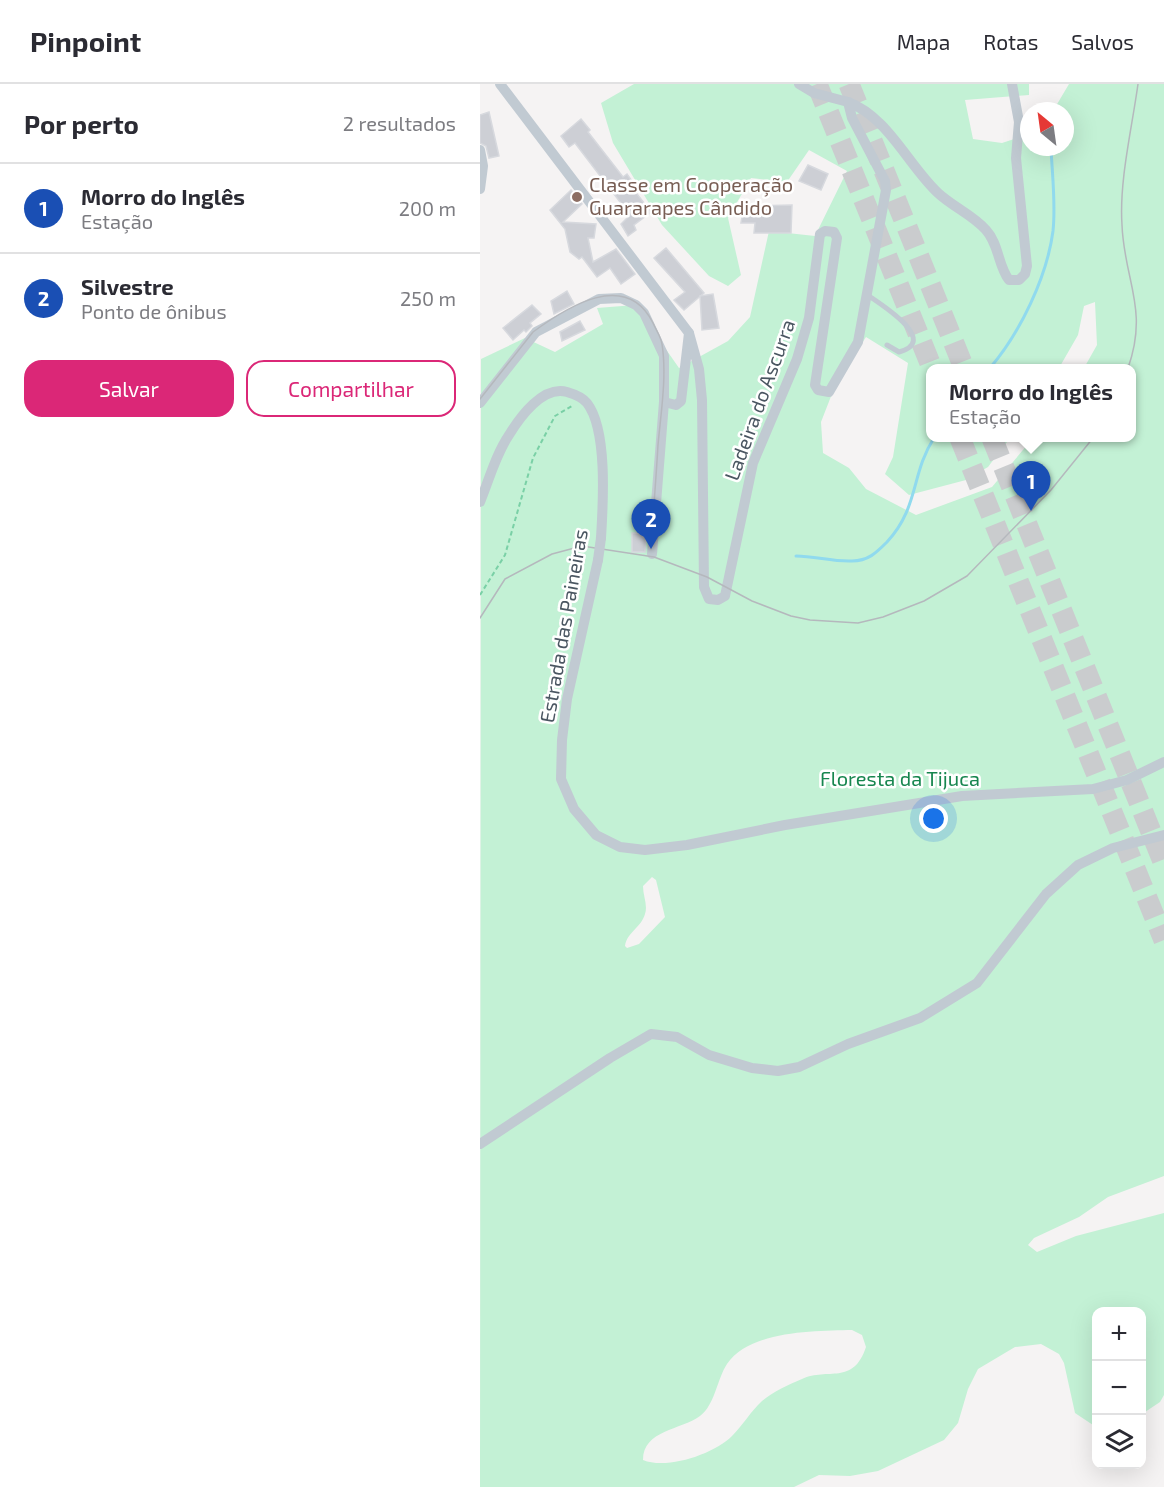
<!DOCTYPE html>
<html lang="pt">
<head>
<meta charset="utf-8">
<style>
  :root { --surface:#fff; --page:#f2f2f3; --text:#2b2b33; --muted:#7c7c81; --line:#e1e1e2; --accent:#db2777 }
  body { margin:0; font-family:"Exo 2",sans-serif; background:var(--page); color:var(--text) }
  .controls { position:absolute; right:18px; bottom:18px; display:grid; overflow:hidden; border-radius:12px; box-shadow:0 6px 24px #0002 }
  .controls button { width:54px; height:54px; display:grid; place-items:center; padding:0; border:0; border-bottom:2px solid var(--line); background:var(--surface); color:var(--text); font:30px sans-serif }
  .compass { position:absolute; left:540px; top:18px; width:54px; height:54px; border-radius:50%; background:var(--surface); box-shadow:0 6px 24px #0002; rotate:331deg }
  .you { position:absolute; left:454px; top:735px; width:21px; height:21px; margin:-15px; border:4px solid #fff; border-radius:50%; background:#1a73e8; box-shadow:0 0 0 9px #1a73e833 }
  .badge { display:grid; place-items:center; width:39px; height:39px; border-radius:50%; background:var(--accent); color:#fff; font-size:20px; font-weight:700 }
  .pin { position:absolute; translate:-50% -50px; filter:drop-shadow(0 2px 3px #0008) }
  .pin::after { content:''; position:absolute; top:32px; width:21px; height:18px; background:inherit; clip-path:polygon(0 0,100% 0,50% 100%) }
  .popup { position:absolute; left:446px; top:280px; width:210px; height:78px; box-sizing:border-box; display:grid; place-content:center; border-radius:12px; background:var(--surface); filter:drop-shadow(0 2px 4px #0005); font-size:20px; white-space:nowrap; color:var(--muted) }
  .popup b { font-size:22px; color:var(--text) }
  .popup::after { content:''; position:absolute; left:50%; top:100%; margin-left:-12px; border:12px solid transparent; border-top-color:var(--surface) }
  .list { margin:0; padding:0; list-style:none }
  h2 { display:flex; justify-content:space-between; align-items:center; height:78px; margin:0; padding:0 24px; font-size:26px }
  h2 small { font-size:20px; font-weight:400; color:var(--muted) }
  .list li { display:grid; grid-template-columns:39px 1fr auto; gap:18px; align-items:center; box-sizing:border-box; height:90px; padding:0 24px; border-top:2px solid var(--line) }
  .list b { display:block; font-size:22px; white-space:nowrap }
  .list p { margin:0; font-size:20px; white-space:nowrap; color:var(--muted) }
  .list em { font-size:20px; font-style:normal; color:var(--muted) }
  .actions { display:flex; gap:12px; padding:18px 24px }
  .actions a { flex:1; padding:14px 0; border:2px solid var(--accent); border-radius:18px; text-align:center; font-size:21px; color:var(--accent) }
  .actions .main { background:var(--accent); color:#fff }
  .icon { flex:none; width:33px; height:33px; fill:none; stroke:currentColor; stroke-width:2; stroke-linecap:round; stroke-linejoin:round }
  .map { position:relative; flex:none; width:684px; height:1403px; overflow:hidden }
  header { display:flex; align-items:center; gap:36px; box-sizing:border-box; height:84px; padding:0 30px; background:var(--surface); border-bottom:2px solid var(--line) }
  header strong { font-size:28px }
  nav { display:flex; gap:33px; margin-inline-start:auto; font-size:21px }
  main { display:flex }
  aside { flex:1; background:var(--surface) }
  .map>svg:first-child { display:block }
  .green { fill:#c3f1d5; fill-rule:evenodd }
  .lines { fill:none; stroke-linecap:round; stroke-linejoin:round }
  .stream { stroke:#90daee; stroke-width:3 }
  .building { fill:#cdcfd5; stroke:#d7d9de; stroke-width:1.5 }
  .motorway-tunnel { stroke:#caccce; stroke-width:21; stroke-dasharray:21 10; stroke-linecap:butt }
  .path { stroke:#7ad0a6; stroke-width:2; stroke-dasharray:4.5 3; stroke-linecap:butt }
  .service { stroke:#c1cad2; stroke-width:5 }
  .minor { stroke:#c1cad2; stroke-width:10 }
  .tram { stroke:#b5b8bd; stroke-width:1.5 }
  .minor-bridge { stroke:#c1cad2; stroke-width:10 }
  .education-dot { fill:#8d6e63; stroke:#fff; stroke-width:2 }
  .labels { text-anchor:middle; stroke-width:5; stroke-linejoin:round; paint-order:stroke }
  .education-label { font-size:20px; fill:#785e54; stroke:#fff; text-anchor:start }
  .street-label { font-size:20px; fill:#4a5661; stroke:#fff }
  .park-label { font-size:20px; fill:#17864f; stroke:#fff }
</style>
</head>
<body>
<header>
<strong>Pinpoint</strong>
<nav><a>Mapa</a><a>Rotas</a><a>Salvos</a></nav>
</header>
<main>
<aside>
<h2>Por perto<small>2 resultados</small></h2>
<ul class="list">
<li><span class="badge" style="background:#1a4fb4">1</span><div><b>Morro do Inglês</b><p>Estação</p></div><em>200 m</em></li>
<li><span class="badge" style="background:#1a4fb4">2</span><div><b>Silvestre</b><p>Ponto de ônibus</p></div><em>250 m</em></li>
</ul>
<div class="actions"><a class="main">Salvar</a><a>Compartilhar</a></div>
</aside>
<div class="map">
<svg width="684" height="1403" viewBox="0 0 684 1403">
  <rect width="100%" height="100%" fill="#f5f3f3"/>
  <!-- green -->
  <path class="green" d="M 154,0 L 549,0 L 549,11 L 485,16 L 493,55 L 522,59 L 549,50 L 549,63 L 585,63 L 585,27 L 573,27 L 589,0 L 684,0 L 684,1092 L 628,1113 L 599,1133 L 554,1154 L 548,1161 L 557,1168 L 596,1152 L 684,1129 L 684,1311 L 680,1318 L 662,1330 L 662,1228 L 616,1228 L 616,1343 L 595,1329 L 584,1279 L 579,1270 L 561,1260 L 535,1263 L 498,1285 L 488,1305 L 478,1339 L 464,1356 L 398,1387 L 370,1392 L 339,1391 L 314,1403 L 0,1403 L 1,275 L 45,254 L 75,268 L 123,240 L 117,224 L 155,221 L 199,284 L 248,257 L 270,233 L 289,147 L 335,152 L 367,87 L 329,66 L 307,98 L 271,94 L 248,134 L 261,191 L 248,202 L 229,192 L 182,141 L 133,59 L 121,19 ZM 615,218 L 617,261 L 604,284 L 652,284 L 652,354 L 553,354 L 512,403 L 436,431 L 386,405 L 369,384 L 343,369 L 341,338 L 357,297 L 386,253 L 428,279 L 413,373 L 405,390 L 429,411 L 486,396 L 508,383 L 530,354 L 450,354 L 450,284 L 579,284 L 598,251 L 604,222 ZM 172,793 L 176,796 L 185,833 L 159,860 L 147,864 L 145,862 C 147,848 161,844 165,830 C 168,821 163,812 163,802 ZM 372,1246 L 382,1251 L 386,1263 C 373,1302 348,1283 322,1295 C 308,1301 294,1307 282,1317 C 271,1327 263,1341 252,1352 C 234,1370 187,1386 163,1376 C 163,1346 201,1346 220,1332 C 235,1321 237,1295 247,1280 C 270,1246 336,1247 372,1246 Z"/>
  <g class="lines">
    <!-- stream -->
    <g class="stream">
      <polyline points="569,26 569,27"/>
      <path d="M 510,284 C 540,249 567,193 573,147 C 576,119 572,90 571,63"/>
      <path d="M 316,472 C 335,472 353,478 372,477 C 388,477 396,469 407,458 C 439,424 431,389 454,354"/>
    </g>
  </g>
  <!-- building -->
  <g class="building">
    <polygon points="9,28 19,72 9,74 6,62 0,59 0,31"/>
    <polygon points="101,35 110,46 108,48 143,93 147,90 157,104 154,106 171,128 154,141 156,146 148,152 141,140 150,131 95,59 89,63 81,52"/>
    <polygon points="328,81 348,90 341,106 319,97"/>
    <polygon points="91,106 102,120 83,138 116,140 114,154 108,154 113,178 136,165 155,190 141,200 130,184 117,193 102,173 99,175 90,168 85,145 70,126"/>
    <polygon points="312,121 311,149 274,149 275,139 261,139 263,126 275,128 276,122"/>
    <polygon points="186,164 224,209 204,226 194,216 205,208 174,174"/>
    <polygon points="87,207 94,220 74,230 71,217"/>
    <polygon points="233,210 239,244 222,246 220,212"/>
    <polygon points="52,221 61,230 50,239 52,242 46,248 44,246 33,256 23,244"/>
    <polygon points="100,237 105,246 82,257 80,248"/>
    <polygon points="152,449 166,449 165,468 152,468"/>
  </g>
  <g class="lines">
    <!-- motorway-tunnel -->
    <g class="motorway-tunnel">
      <polyline points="337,0 452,284"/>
      <polyline points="369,0 484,284"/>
      <polyline points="480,354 684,856"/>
      <polyline points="512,354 684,780"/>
    </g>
    <!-- path -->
    <polyline class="path" points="0,511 25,471 53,374 75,332 92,322"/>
    <!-- service -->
    <path class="service" d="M 386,210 C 399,219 461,257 419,268 L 407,261"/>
    <!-- minor -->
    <g class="minor">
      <polyline points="20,0 209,249 201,317 196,321 184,318"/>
      <polyline points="319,0 334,9 368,18"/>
      <polyline points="0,66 3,82 0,105"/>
      <path d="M 209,249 L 219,285 L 222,316 L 224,503 L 229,515 L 238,516 L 245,512 L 273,379 L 317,275 L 329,234 L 340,150 L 345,147 L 354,148 L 357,154 L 335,301 L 338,306 L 349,308 L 378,258 L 406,106 L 405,97 L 372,34 L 368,18 C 408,33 428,81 458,109 C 473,123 493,131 506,146 C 519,160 518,182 529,196 L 539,196 L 545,190 L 547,182 L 536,74 L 539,38 L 532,0"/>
      <polyline points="0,319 56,248 119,215 141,214 156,221 164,229 184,272 184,318 172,470"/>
      <path d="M 0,418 C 9,396 16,370 29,351 C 40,333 63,301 87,308 C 94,310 103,314 107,319 C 128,346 123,421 121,454"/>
      <polyline points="118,476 87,615 82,656 81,695 94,725 116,751 140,763 165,766 207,761 305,741 482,712 613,705 647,696 684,678"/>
      <polyline points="0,1060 130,974 171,950 197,953 229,971 272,984 298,987 319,983 368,960 440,934 497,899 566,810 598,781 633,764 684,751"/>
    </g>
    <!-- tram -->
    <g class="tram">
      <path d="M 648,284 C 669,225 644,196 642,141 C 639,97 652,44 658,0"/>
      <path d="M 0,315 L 53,248 C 87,223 146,185 173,239 C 176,246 181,253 182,260 C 187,292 181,328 178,361 C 176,396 173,431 171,465"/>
      <polyline points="0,534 25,495 72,470 102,462 174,473 227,493 272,517 311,532 330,536 378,539 403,533 444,517 487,492 571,406 613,354"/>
    </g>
    <!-- minor-bridge -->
    <polyline class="minor-bridge" points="118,476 121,454"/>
  </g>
  <!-- markers -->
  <circle class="education-dot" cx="97" cy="113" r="6"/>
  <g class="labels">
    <!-- education labels -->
    <g class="education-label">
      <text x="109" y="108">Classe em Cooperação<tspan x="109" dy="23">Guararapes Cândido</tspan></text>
    </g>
    <!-- street labels -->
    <g class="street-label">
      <text transform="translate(280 316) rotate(-70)" y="7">Ladeira do Ascurra</text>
      <text transform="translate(84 542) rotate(-80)" y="7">Estrada das Paineiras</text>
    </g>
    <!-- park labels -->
    <g class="park-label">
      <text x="420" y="702">Floresta da Tijuca</text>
    </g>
  </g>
</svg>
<div class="controls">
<button>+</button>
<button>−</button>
<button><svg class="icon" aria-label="layers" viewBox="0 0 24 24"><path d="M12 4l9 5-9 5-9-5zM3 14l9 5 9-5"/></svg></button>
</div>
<svg class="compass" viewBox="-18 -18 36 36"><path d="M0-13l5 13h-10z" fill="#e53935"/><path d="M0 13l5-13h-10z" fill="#7c7c81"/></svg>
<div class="you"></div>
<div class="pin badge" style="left:551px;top:427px;background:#1a4fb4">1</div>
<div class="popup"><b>Morro do Inglês</b>Estação</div>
<div class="pin badge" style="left:171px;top:465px;background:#1a4fb4">2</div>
</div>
</main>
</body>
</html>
